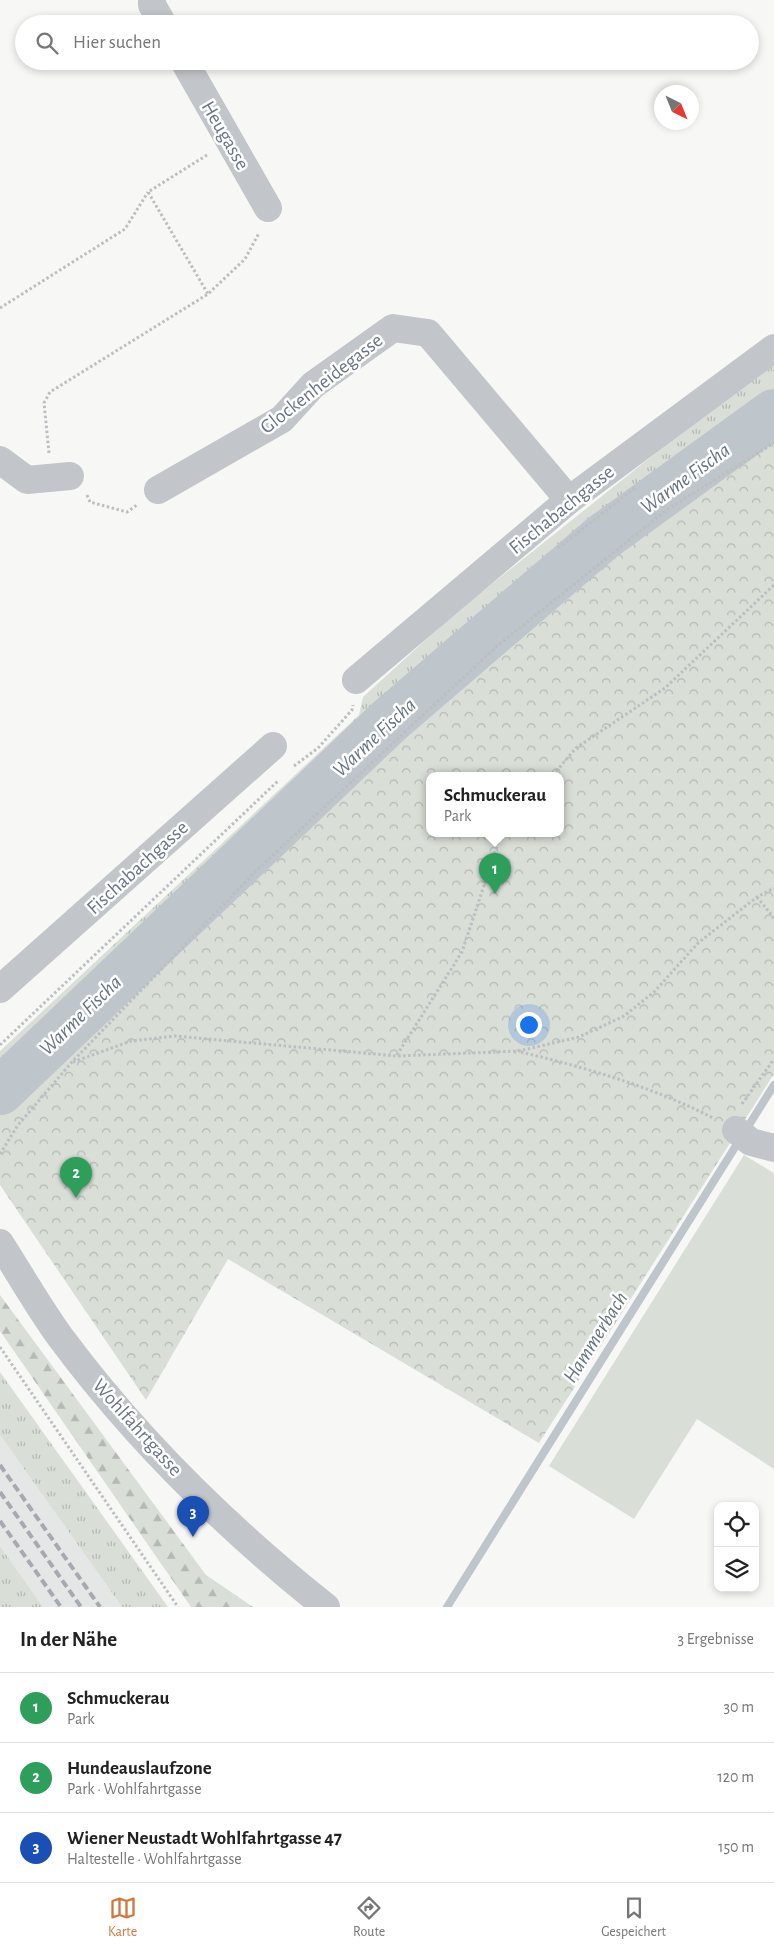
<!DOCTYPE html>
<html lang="de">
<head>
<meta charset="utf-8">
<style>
  :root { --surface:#fff; --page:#f6f6f6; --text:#222; --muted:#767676; --line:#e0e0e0; --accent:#d3763b }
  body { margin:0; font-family:"Alegreya Sans",sans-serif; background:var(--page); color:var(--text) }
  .controls { position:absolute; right:15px; bottom:15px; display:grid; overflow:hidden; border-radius:10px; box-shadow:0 2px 8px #0003 }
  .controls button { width:45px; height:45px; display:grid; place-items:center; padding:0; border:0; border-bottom:1px solid var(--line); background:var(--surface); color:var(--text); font:25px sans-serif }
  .compass { position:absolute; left:654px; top:85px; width:45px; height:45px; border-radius:50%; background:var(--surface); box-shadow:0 2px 8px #0003; rotate:137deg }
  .you { position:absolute; left:528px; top:1024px; width:18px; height:18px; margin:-12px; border:4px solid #fff; border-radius:50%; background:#1a73e8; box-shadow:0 0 0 8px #1a73e833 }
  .badge { display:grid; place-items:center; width:32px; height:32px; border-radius:50%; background:var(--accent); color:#fff; font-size:16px; font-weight:700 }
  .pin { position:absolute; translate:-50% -41px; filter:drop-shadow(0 1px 2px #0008) }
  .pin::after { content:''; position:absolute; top:26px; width:18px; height:15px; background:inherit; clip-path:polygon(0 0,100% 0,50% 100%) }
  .popup { position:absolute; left:426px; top:772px; width:138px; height:65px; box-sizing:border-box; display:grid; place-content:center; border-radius:10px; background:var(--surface); filter:drop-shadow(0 1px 4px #0005); font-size:16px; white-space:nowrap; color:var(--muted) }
  .popup b { font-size:19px; color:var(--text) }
  .popup::after { content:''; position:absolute; left:50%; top:100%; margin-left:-10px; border:10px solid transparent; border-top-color:var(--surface) }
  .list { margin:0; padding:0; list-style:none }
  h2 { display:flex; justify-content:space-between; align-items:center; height:65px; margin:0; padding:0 20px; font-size:21px }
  h2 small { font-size:16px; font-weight:400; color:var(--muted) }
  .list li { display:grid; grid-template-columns:32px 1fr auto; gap:15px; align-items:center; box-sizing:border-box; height:70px; padding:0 20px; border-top:1px solid var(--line) }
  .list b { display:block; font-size:19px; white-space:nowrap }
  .list p { margin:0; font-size:16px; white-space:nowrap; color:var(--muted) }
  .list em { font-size:16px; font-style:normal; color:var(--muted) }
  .icon { flex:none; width:28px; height:28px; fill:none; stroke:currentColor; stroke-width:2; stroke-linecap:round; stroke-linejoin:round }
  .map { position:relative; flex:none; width:774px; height:1607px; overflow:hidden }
  .search { position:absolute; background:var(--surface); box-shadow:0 2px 8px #0003; left:15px; right:15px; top:15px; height:55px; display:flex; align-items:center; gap:12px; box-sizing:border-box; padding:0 18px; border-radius:28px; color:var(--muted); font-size:19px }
  .sheet { height:275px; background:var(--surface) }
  nav { display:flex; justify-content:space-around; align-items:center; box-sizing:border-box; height:70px; border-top:1px solid var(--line); background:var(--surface); font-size:14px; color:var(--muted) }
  nav a { display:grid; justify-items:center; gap:2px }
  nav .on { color:var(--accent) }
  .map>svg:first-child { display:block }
  .built { fill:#e5e7e6 }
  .grass { fill:url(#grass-tufts) }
  .forest { fill:url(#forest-firs) }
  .park { fill:url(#park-crowns); fill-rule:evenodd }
  .garden { fill:#d9ded7 }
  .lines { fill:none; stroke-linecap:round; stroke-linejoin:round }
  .stream { stroke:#bec5cb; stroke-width:8 }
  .river { stroke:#bec5cb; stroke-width:48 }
  .path { stroke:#bcbec1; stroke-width:3; stroke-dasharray:2.5 2.5; stroke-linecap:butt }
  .minor { stroke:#c2c5c9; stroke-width:28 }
  .rail { stroke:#a6a9af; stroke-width:4; stroke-dasharray:8 4; stroke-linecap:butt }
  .labels { text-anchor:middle; stroke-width:5; stroke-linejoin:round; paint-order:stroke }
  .street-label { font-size:20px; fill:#6a7484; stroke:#fff }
  .water-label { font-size:21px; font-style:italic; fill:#66747f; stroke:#fff }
</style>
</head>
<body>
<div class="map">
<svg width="774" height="1607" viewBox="0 0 774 1607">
  <defs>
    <pattern id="grass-tufts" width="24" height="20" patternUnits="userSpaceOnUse" patternTransform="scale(1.25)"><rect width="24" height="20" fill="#d9ded7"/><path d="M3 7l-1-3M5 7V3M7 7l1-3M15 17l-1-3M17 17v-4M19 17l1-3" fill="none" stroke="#b4b9b4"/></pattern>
    <pattern id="forest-firs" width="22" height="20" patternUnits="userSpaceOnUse" patternTransform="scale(1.25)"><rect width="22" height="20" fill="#d9ded7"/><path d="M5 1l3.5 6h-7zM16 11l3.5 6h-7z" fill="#b4b9b4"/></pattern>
    <pattern id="park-crowns" width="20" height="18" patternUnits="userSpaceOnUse" patternTransform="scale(1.25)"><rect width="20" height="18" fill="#d9ded7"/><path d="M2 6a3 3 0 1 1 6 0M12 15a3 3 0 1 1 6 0" fill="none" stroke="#b4b9b4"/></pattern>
  </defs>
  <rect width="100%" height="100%" fill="#f7f8f6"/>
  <!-- built -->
  <polygon class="built" points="0,1435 122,1607 43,1607 0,1546"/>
  <!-- grass -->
  <g class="grass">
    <polygon points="774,364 774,468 570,603 0,1185 0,1051 359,715 363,697 454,614 706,413"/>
    <polygon points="0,1372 168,1607 122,1607 0,1435"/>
    <polygon points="0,1546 43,1607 0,1607"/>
  </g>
  <!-- forest -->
  <polygon class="forest" points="0,1295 206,1575 253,1607 191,1607 0,1331"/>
  <!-- park -->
  <path class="park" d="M 774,423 L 774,1074 L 539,1443 L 228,1259 L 146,1400 L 0,1185 L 0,1099 L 404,714 L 607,541 ZM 430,775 L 560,775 L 560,833 L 430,833 Z"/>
  <!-- garden -->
  <polygon class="garden" points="744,1155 774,1173 774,1469 697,1419 634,1519 549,1466"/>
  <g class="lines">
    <!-- stream -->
    <polyline class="stream" points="447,1607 774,1085"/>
    <!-- river -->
    <polyline class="river" points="0,1091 390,720 603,537 774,413"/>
    <!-- path -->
    <g class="path">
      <polyline points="207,155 148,192 208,294"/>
      <polyline points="0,308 125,229 148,192"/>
      <polyline points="49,453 44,403 50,392 208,294 245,259 259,233"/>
      <polyline points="87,495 90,502 127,512 137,505"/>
      <polyline points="558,548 636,487"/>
      <polyline points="294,766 318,748 352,710 353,705"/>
      <polyline points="553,775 576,748 665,688 774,585"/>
      <polyline points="757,897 774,918"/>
      <polyline points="0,1045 279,780"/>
      <path d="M 521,1052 C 587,1068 653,1087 713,1118"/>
      <polyline points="397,1055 462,952 500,837 504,833"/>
      <polyline points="73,1062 131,1041 175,1036 397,1056 519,1051 579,1037 624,1016 654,992 698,943 757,897 774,888"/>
      <polyline points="742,1104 774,1059"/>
      <polyline points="0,1154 18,1125 72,1062 257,870 497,646 668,509 774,443"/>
      <polyline points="0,1347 178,1607"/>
    </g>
    <!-- minor -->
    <g class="minor">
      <polyline points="152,0 152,5 163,24"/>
      <polyline points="184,61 268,208"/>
      <polyline points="0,460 27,480 70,476"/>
      <polyline points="158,490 282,419 313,385 393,328 428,333 569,500"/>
      <polyline points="356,680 569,500 774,348"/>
      <polyline points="0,989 273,746"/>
      <polyline points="736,1130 751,1142 774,1148"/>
      <path d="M 0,1243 C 20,1274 39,1308 61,1338 C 136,1439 228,1529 326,1607"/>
    </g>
    <!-- rail -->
    <g class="rail">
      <polyline points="0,1465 100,1607"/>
      <polyline points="0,1492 81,1607"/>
      <polyline points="0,1521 61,1607"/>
    </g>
  </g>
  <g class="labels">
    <!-- street labels -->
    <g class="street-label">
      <text transform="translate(226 135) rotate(60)" y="7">Heugasse</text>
      <text transform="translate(321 383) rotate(-38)" y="7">Glockenheidegasse</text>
      <text transform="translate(561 509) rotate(-39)" y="7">Fischabachgasse</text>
      <text transform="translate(137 867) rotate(-42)" y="7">Fischabachgasse</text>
      <text transform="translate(138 1427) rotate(48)" y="7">Wohlfahrtgasse</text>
    </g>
    <!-- water labels -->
    <g class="water-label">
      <text transform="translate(685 478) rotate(-36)" y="7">Warme Fischa</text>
      <text transform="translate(374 737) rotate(-43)" y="7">Warme Fischa</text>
      <text transform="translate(80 1015) rotate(-44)" y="7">Warme Fischa</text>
      <text transform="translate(595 1337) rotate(-58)" y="7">Hammerbach</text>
    </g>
  </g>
</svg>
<div class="controls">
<button><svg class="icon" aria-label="locate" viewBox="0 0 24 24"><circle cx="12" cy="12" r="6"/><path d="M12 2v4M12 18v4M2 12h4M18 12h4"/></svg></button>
<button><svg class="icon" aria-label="layers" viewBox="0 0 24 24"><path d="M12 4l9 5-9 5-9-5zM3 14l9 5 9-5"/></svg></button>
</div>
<svg class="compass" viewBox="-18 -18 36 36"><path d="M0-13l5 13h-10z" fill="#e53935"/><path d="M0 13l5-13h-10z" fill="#767676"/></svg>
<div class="you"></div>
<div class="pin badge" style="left:495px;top:894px;background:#2e9e5b">1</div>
<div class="popup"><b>Schmuckerau</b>Park</div>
<div class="pin badge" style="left:76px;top:1198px;background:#2e9e5b">2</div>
<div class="pin badge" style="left:193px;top:1537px;background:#1a4fb4">3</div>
<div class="search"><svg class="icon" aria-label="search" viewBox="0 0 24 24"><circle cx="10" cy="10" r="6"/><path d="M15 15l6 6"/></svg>Hier suchen</div>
</div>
<section class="sheet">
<h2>In der Nähe<small>3 Ergebnisse</small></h2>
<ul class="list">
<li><span class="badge" style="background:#2e9e5b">1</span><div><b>Schmuckerau</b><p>Park</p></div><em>30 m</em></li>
<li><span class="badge" style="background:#2e9e5b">2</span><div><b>Hundeauslaufzone</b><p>Park · Wohlfahrtgasse</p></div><em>120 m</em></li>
<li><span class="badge" style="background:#1a4fb4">3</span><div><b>Wiener Neustadt Wohlfahrtgasse 47</b><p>Haltestelle · Wohlfahrtgasse</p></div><em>150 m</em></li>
</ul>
</section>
<nav>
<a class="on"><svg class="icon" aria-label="map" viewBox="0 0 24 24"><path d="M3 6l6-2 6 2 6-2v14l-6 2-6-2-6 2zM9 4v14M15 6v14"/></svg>Karte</a>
<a><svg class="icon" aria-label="directions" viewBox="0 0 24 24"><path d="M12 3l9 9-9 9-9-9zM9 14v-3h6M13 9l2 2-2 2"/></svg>Route</a>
<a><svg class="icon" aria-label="saved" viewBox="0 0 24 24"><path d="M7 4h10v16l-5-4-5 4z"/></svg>Gespeichert</a>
</nav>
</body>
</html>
